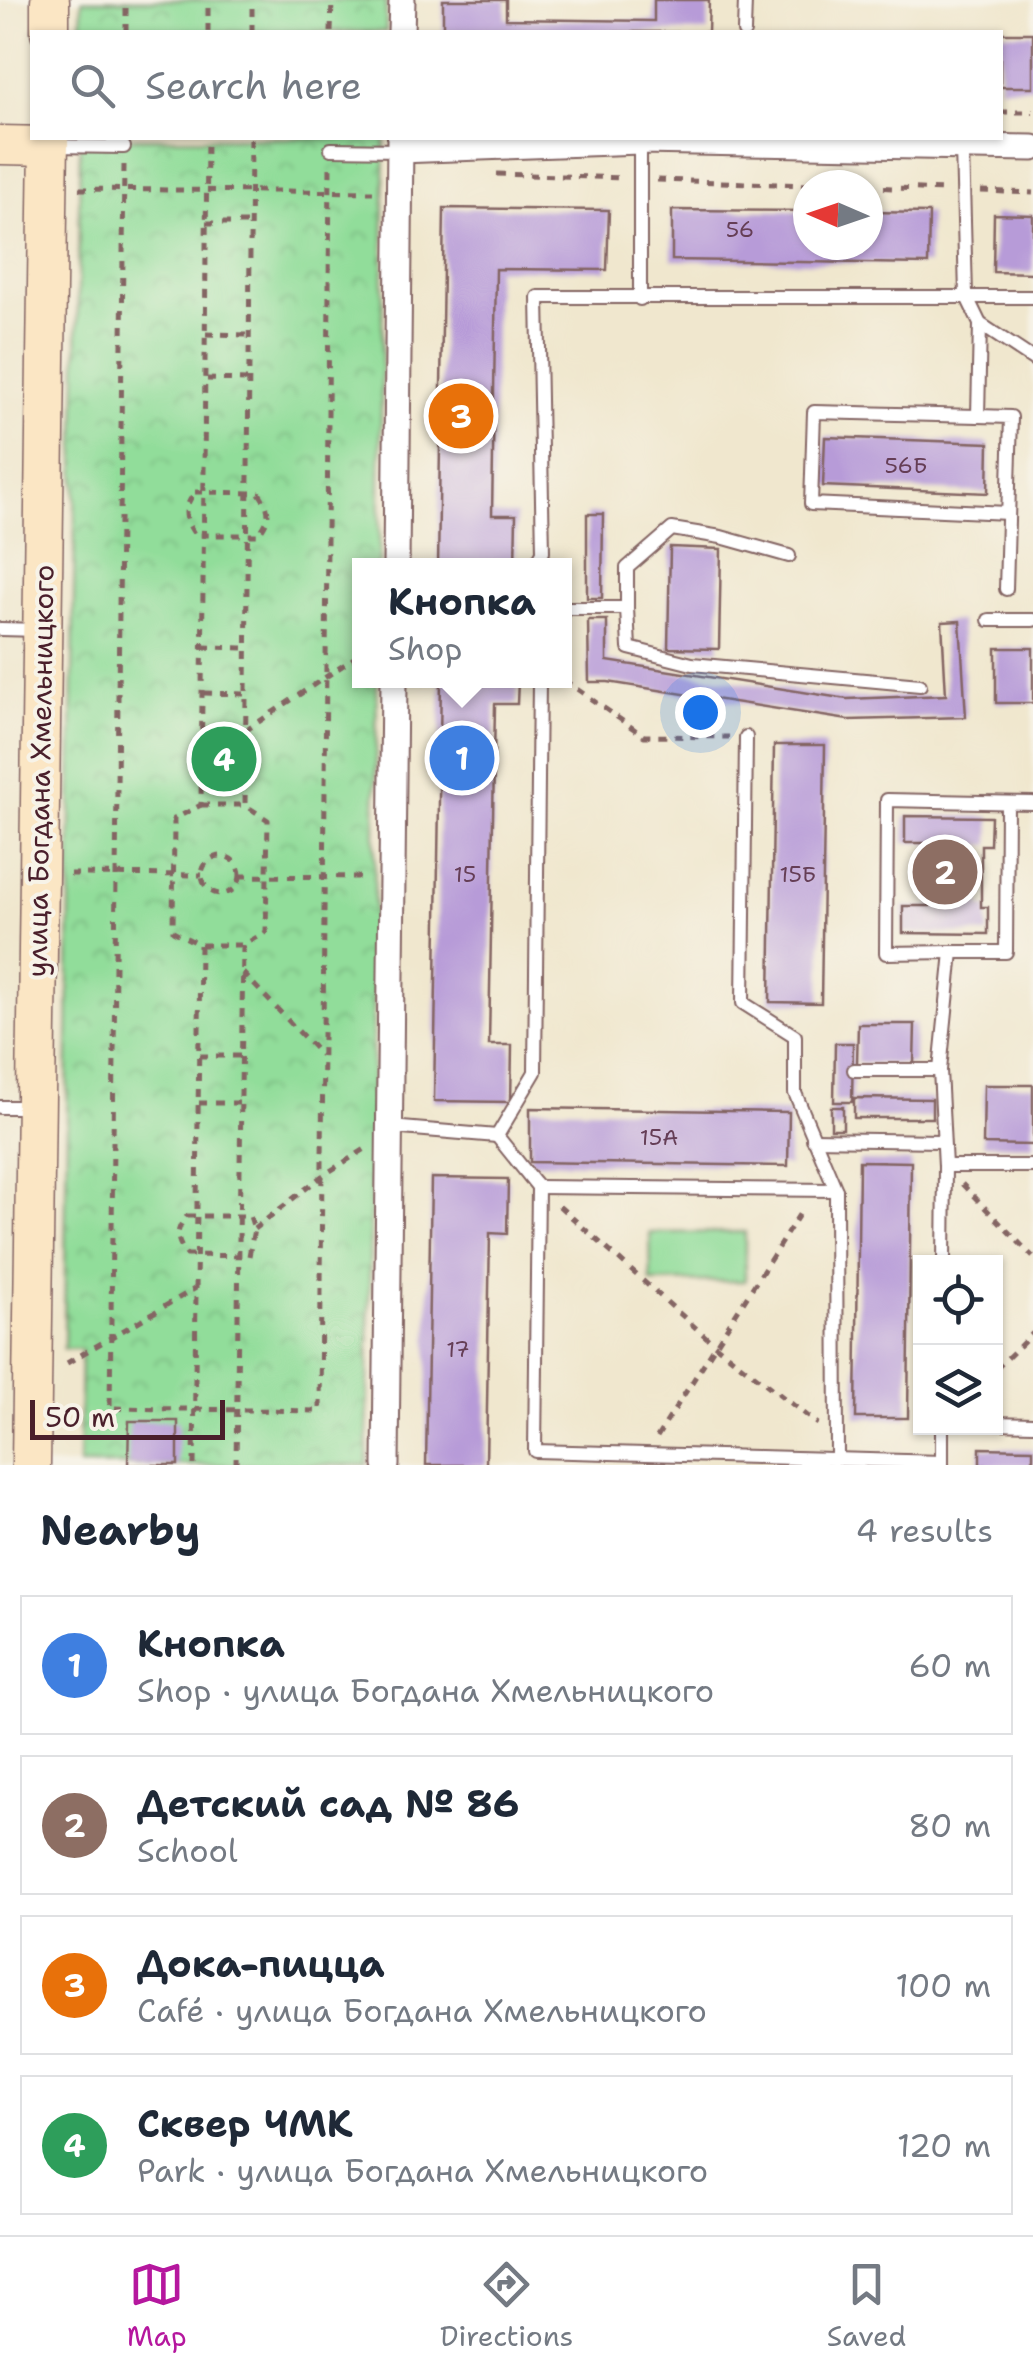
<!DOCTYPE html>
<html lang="en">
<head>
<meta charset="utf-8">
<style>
  :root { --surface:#fff; --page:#f6f6f7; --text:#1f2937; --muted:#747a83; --line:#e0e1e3; --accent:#b5179e }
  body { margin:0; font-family:"Shantell Sans",sans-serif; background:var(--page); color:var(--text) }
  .controls { position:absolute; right:30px; bottom:30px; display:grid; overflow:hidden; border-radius:0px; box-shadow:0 2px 8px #0004 }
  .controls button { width:90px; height:90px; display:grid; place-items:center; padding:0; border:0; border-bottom:2px solid var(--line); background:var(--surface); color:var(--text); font:50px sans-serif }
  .compass { position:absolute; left:793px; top:170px; width:90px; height:90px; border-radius:50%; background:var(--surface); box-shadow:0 2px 8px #0004; rotate:272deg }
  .scale { position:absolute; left:30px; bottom:25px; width:195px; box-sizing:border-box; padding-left:10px; border:5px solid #4a1f2b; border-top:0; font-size:28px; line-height:35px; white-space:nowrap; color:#4a1f2b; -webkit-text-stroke:8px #f7f3e8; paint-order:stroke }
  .you { position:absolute; left:700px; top:712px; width:35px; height:35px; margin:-25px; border:8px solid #fff; border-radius:50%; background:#1a73e8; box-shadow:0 0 0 15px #1a73e833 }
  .badge { display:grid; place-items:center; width:65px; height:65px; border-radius:50%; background:var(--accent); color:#fff; font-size:32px; font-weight:700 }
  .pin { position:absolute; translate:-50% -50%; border:5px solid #fff; box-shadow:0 2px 10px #0006 }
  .popup { position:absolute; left:352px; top:558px; width:220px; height:130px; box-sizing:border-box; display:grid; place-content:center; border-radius:0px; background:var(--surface); filter:drop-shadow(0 2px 8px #0005); font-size:32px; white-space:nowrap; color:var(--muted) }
  .popup b { font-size:38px; color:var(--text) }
  .popup::after { content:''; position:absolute; left:50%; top:100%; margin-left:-20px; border:20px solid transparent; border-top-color:var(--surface) }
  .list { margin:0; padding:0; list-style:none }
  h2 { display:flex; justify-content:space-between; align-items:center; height:130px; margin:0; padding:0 40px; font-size:42px }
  h2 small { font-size:32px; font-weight:400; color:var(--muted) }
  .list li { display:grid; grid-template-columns:65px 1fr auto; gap:30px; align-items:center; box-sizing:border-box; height:140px; margin:0 20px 20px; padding:0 20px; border:2px solid var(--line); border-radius:0px }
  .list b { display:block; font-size:38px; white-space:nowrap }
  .list p { margin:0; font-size:32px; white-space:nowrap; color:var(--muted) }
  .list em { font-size:32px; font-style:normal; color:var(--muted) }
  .icon { flex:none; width:55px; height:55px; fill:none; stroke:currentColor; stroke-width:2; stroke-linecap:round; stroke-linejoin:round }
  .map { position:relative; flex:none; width:1033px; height:1465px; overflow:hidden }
  .search { position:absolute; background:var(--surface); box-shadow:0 2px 8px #0004; left:30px; right:30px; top:30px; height:110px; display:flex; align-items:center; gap:25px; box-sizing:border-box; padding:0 35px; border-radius:0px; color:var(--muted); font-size:38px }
  .sheet { height:770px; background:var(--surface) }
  nav { display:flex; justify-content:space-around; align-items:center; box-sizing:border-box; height:140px; border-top:2px solid var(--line); background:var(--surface); font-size:28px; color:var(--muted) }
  nav a { display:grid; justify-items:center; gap:5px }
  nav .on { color:var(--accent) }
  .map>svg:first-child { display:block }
  .grass { fill:#91dd9a; stroke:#6e7e62; stroke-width:2.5 }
  .park { fill:url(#park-crowns); stroke:#6e7e62; stroke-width:2.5 }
  .building { fill:#b79bd8 }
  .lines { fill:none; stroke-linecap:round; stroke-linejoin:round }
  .lane-casing { stroke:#846564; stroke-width:16 }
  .street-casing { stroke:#846564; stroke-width:29 }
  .secondary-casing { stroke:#846564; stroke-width:41 }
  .path { stroke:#846564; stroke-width:5; stroke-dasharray:8 8; stroke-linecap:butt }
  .lane { stroke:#fff; stroke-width:12 }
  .street { stroke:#fff; stroke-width:25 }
  .secondary { stroke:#fbe6c4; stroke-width:38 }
  .labels { text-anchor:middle; stroke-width:8; stroke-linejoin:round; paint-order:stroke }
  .number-label { font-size:22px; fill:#653e56 }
  .street-label { font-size:28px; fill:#4a1f2b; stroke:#f7f3e8 }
</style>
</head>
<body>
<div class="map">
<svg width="1033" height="1465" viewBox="0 0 1033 1465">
  <defs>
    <pattern id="park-crowns" width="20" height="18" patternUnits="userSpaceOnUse" patternTransform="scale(2.5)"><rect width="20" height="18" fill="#91dd9a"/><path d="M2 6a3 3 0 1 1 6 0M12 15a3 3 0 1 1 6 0" fill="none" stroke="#7fbd85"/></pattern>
  </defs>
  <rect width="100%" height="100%" fill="#f7f3e8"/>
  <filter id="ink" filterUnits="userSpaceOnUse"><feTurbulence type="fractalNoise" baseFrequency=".01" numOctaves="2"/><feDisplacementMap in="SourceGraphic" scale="20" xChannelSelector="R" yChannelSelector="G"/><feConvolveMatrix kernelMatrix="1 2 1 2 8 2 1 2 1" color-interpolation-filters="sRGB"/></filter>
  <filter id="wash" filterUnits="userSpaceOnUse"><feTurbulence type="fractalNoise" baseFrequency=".0048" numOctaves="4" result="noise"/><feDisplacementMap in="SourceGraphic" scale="40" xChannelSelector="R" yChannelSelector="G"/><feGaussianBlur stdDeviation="2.25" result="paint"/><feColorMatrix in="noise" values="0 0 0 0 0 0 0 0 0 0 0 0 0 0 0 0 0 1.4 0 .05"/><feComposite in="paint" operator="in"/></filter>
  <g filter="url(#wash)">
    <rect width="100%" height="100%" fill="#f0e7ce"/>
    <!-- grass -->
    <polygon class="grass" points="745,1232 745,1281 651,1282 650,1233"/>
    <!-- park -->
    <g class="park">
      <polygon points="82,0 386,0 386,32 81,32"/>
      <polygon points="80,138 385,138 379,565 360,566 360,680 377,681 367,1465 79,1465 81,1349 64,1349"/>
    </g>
    <g id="blocks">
      <!-- building -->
      <g class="building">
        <polygon points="443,0 506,0 506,19 654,21 654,0 709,0 708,32 443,32"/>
        <rect x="1000" y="33" width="33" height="54"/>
        <polygon points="444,208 609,210 607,270 496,269 492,515 516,515 515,566 438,566"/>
        <polygon points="672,210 808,211 808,245 868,245 868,212 929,213 928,264 672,260"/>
        <polygon points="994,214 1033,215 1033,273 993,272"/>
        <polygon points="825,437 989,443 988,493 823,486"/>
        <polygon points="587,514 603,514 602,598 587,598"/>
        <polygon points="670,547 721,549 719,649 668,648"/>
        <polygon points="588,620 607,620 607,661 847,699 946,695 942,622 960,621 966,717 848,720 608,682 589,682"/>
        <rect x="996" y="648" width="37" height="55"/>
        <polygon points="441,680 518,680 517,704 495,704 489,1045 512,1045 511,1102 434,1101"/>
        <polygon points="774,745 825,745 821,1003 770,1002"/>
        <polygon points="905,816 991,817 990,845 981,845 981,907 988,907 988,934 903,933 903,906 930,906 930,843 905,843"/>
        <polygon points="858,1024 915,1024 914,1064 857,1063"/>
        <polygon points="835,1043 853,1043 852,1102 834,1102"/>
        <polygon points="984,1085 1033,1085 1033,1145 983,1144"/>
        <polygon points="854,1098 932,1099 932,1118 854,1118"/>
        <rect x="831" y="1107" width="12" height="22"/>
        <polygon points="530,1108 789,1112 788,1166 530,1162"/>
        <polygon points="859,1161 911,1162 908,1418 856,1418"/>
        <polygon points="431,1178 508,1179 507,1234 490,1233 486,1465 426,1465"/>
        <polygon points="129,1421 178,1421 178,1465 128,1465"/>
        <polygon points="980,1448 1033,1449 1033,1465 980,1465"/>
      </g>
    </g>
  </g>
  <g filter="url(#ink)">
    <use href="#blocks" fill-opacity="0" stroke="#846564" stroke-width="2.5"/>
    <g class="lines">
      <!-- lane casing -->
      <g class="lane-casing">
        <g id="lane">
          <polyline points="744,32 745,0"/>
          <polyline points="640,141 640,299"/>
          <polyline points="52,146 124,147"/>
          <polyline points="962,147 966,295 980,324 978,416 1011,417 1006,589"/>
          <polyline points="331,149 400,150"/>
          <polyline points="980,324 1033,359"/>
          <polyline points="978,416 814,412 811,504 1008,513"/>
          <polyline points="535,566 543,552 538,297 1033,297"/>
          <polyline points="564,608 627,608 629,648 692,664 920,685"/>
          <polyline points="627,608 627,568 672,529 721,537 789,556"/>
          <polyline points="989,620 1033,620"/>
          <polyline points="0,629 40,630"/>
          <polyline points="539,680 535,1072 497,1136 538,1187 535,1451 942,1462"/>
          <polyline points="746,737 743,1003 795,1036 795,1093 836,1190 837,1458"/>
          <polyline points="952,952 886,953 887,800 1033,803"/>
          <polyline points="854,1070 940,1070"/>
          <polyline points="0,1107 34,1107"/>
          <polyline points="390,1127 497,1136"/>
          <polyline points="813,1139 941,1141"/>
          <polyline points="945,1166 1033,1166"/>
          <polyline points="538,1187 836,1190"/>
          <polyline points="944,1262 945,1166 940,1070 952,952 1006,952 1007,803"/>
          <polyline points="996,1423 1033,1424"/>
          <polyline points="942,1465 942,1428"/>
        </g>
      </g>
      <!-- street casing -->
      <g class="street-casing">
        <g id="street">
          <polyline points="401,32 402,0"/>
          <polyline points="400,150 640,141 1033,148"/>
          <polyline points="396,566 400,138"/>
          <polyline points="386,1465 394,680"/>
        </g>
      </g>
      <!-- secondary casing -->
      <g class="secondary-casing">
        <g id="secondary">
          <polyline points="50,32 50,0"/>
          <polyline points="0,145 49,146"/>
          <polyline points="31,1465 49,138"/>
        </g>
      </g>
      <!-- path -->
      <g class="path">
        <polyline points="126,32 126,0"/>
        <polyline points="208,32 208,0"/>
        <polyline points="252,32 252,0"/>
        <polyline points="331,32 332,0"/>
        <polyline points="1000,112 1033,112"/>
        <polyline points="124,165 110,1408 320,1411 330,165"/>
        <polyline points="497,174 621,178"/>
        <polyline points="657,180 810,185"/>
        <polyline points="868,187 945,190"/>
        <polyline points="79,189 373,192"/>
        <polyline points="981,191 1033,193"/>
        <polyline points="206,223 250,223"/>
        <polyline points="206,334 249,335"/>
        <polyline points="207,379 249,380"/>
        <path d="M 195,492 L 259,493 C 271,510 271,518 258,535 L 195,535 C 183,517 183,509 195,492 Z"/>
        <polyline points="203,647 247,648"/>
        <polyline points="564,680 644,736 729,737"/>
        <polyline points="204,693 246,694"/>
        <polyline points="245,731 360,654"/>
        <polyline points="201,805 245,805"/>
        <circle cx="221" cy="875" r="19"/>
        <polyline points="70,874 202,875"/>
        <polyline points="240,876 366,877"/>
        <polyline points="201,945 243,945"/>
        <polyline points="243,973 321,1055"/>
        <polyline points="200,1056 242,1056"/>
        <polyline points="199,1103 241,1103"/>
        <polyline points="962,1184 1033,1257"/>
        <polyline points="559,1206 714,1344 818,1424"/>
        <path d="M 187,1216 L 250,1216 L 254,1229 L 249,1256 L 187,1255 C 175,1239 175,1231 187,1216 Z"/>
        <polyline points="254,1229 322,1176 365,1149"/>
        <polyline points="67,1363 196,1288"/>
        <polyline points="996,1369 1033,1333"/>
        <polyline points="657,1437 802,1210"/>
        <polyline points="194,1465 200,945 173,931 174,819 201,805 207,138"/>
        <polyline points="236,1465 243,945 266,932 268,820 245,805 251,138"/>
      </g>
      <!-- lane -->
      <use href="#lane" class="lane"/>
      <!-- street -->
      <use href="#street" class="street"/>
      <!-- secondary -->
      <use href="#secondary" class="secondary"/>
    </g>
  </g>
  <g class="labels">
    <!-- number labels -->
    <g class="number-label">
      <text x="740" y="237">56</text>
      <text x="906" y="473">56Б</text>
      <text x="465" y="882">15</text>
      <text x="798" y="882">15Б</text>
      <text x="659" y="1145">15А</text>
      <text x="458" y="1357">17</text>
    </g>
    <!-- street labels -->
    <g class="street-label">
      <text transform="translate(40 771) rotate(-89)" y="10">улица Богдана Хмельницкого</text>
    </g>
  </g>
</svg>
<div class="controls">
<button><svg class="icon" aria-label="locate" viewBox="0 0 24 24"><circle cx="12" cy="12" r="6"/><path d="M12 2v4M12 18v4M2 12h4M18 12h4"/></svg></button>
<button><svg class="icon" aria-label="layers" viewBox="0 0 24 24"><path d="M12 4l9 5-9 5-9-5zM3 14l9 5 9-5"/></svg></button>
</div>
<svg class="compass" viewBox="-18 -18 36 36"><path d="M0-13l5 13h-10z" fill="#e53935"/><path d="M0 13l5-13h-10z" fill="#747a83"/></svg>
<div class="scale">50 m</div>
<div class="you"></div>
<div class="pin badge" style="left:462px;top:758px;background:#3f7fe0">1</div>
<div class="popup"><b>Кнопка</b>Shop</div>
<div class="pin badge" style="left:945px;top:872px;background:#8d6e63">2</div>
<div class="pin badge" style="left:461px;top:416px;background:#e8710a">3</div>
<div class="pin badge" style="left:224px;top:759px;background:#2e9e5b">4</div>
<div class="search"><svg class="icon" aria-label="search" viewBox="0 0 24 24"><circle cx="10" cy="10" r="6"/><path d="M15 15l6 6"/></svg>Search here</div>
</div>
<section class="sheet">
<h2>Nearby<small>4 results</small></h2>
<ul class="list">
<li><span class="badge" style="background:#3f7fe0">1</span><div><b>Кнопка</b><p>Shop · улица Богдана Хмельницкого</p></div><em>60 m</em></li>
<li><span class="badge" style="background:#8d6e63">2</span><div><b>Детский сад № 86</b><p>School</p></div><em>80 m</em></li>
<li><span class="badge" style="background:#e8710a">3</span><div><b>Дока-пицца</b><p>Café · улица Богдана Хмельницкого</p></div><em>100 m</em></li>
<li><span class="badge" style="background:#2e9e5b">4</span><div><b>Сквер ЧМК</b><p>Park · улица Богдана Хмельницкого</p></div><em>120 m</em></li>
</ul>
</section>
<nav>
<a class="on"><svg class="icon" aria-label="map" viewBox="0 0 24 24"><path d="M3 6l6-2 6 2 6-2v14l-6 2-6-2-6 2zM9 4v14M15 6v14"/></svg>Map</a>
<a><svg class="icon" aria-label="directions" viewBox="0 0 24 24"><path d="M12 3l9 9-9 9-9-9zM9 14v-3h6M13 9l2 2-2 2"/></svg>Directions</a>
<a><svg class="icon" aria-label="saved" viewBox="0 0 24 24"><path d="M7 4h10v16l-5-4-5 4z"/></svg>Saved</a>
</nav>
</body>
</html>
